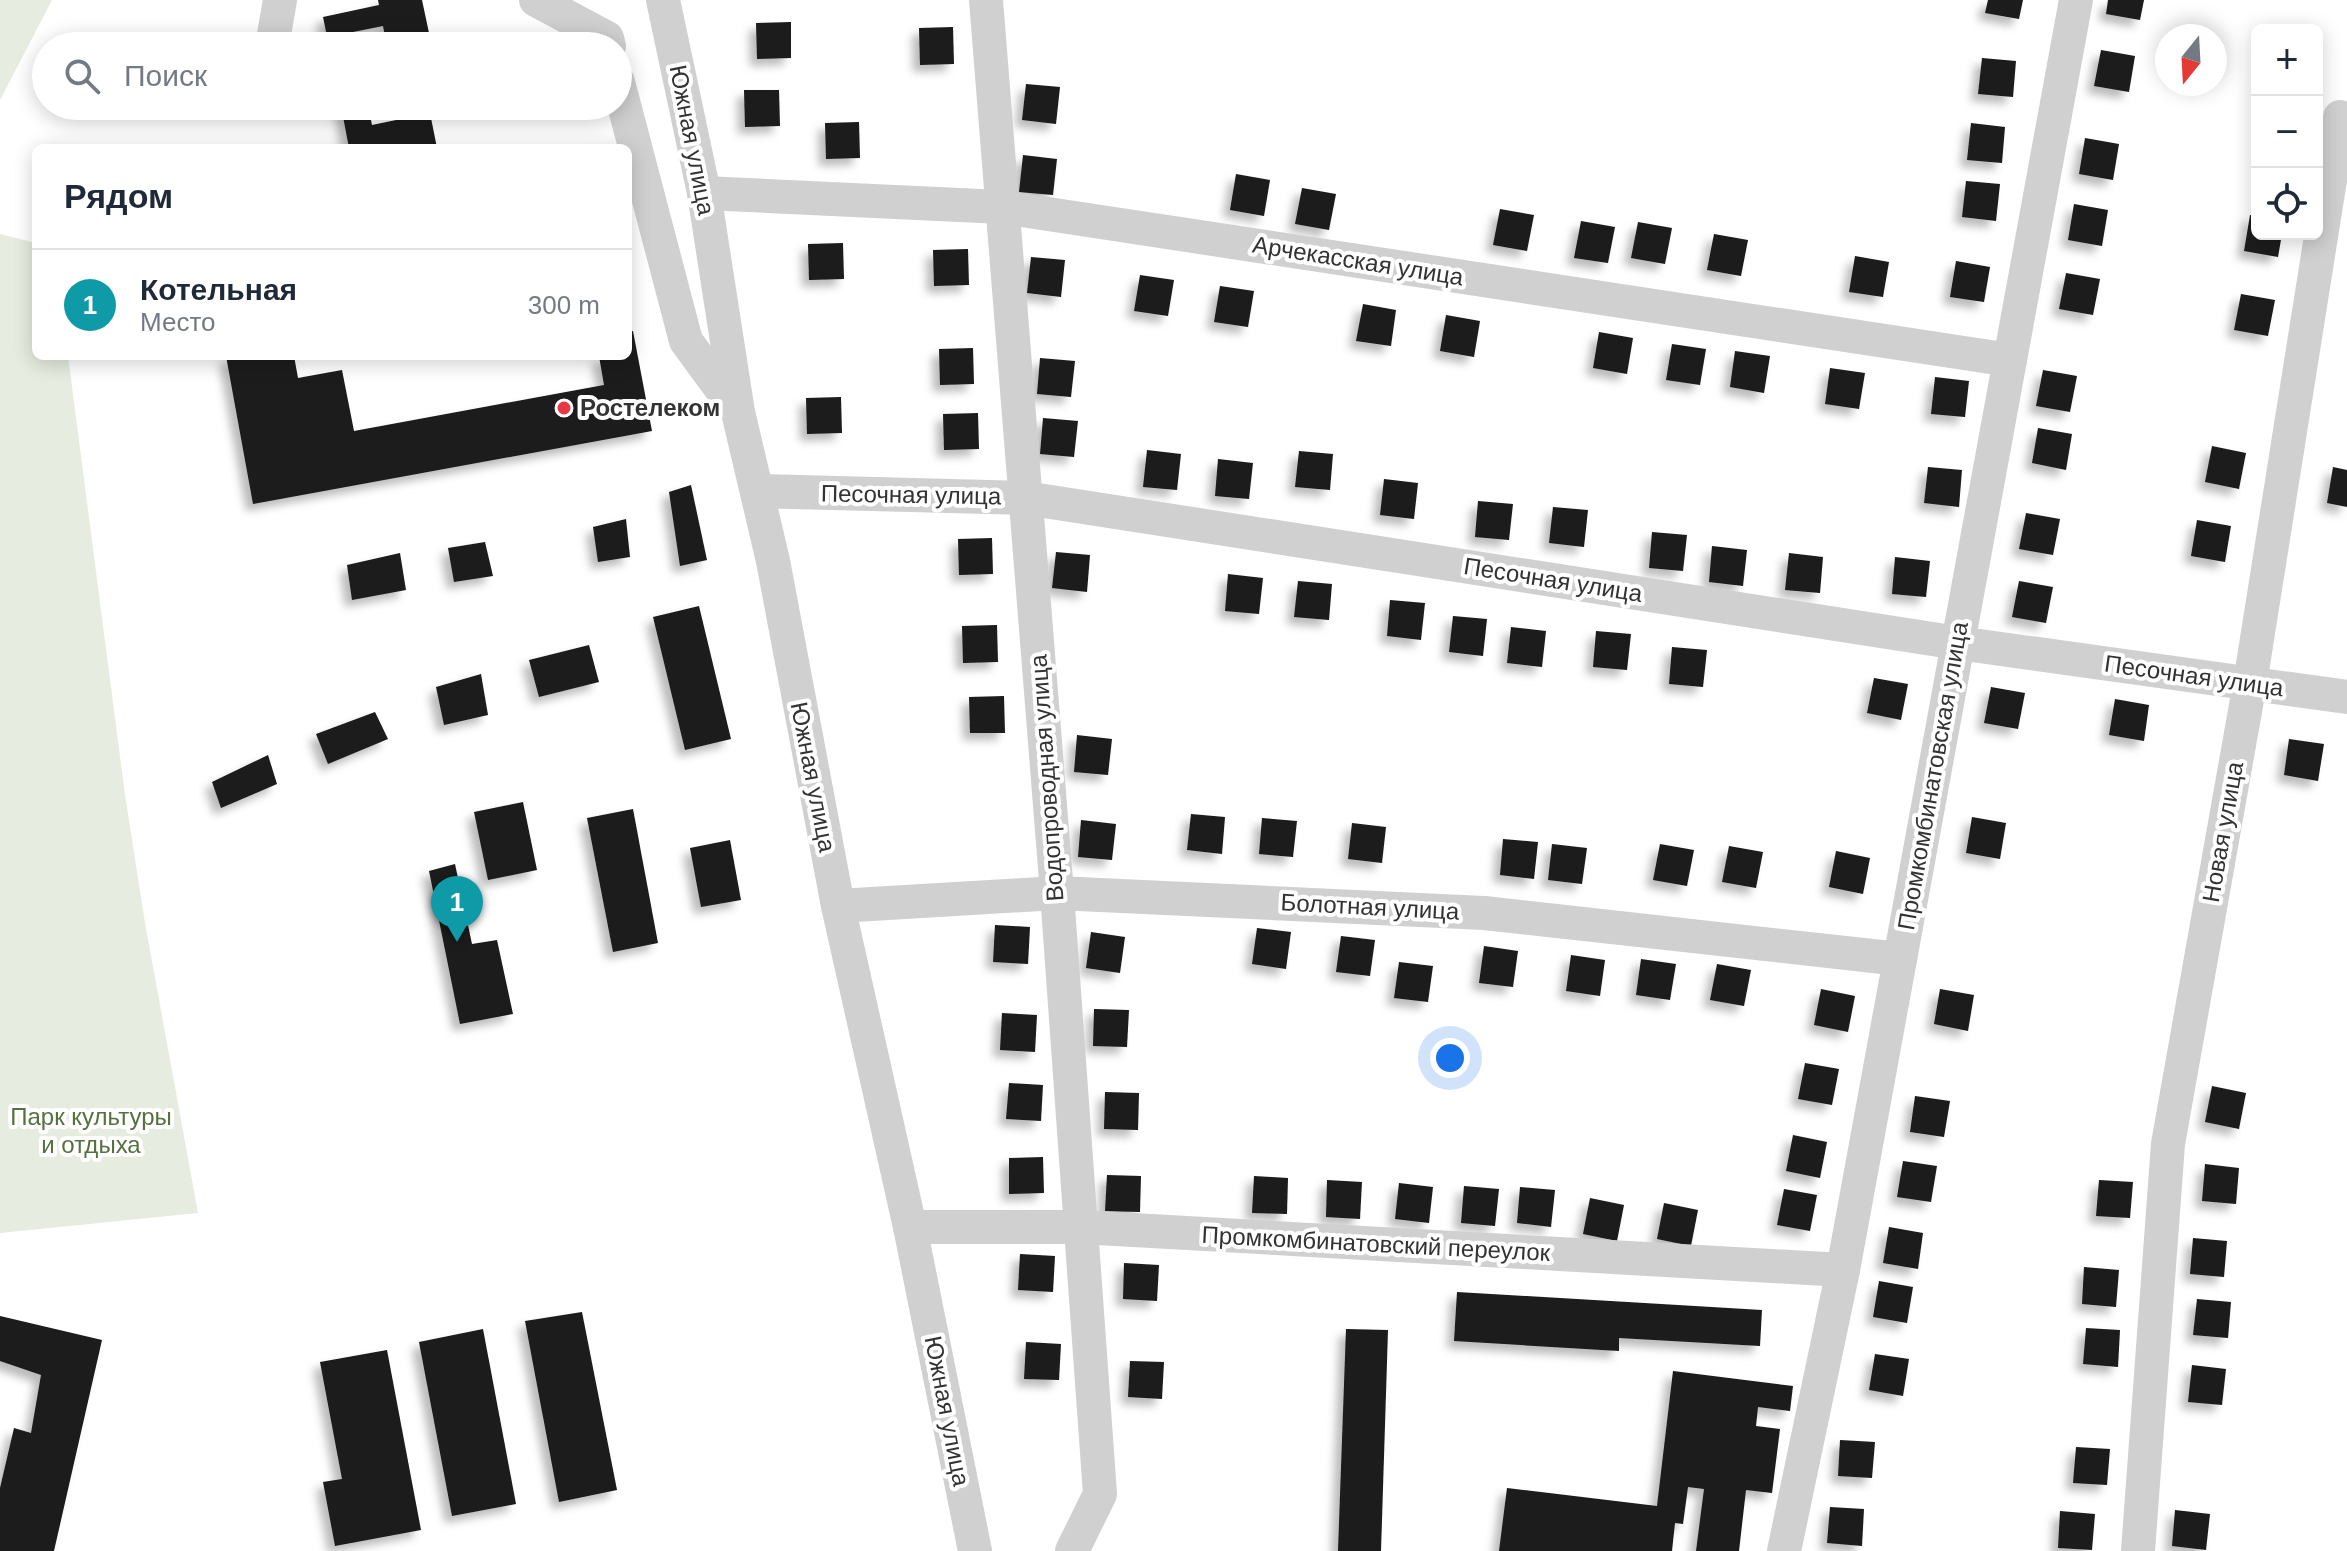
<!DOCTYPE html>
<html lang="ru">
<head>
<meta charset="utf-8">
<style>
  :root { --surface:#fff; --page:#f6f6f7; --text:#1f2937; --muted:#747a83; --line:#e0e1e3; --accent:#111827 }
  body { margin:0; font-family:Arial,sans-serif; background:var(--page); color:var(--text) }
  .controls { position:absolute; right:24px; top:24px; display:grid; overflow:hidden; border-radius:12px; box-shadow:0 4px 20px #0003 }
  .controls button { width:72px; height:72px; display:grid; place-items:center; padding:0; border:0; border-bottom:2px solid var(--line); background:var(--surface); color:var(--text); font:40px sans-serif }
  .compass { position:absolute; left:2155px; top:24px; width:72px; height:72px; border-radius:50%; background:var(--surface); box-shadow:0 4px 20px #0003; rotate:198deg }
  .you { position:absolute; left:1450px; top:1058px; width:28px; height:28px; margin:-20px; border:6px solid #fff; border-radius:50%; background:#1a73e8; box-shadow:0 0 0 12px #1a73e833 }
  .badge { display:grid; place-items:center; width:52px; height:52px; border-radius:50%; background:var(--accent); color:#fff; font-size:26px; font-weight:700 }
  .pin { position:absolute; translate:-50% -66px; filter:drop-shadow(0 2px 4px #0008) }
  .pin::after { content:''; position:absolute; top:42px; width:28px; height:24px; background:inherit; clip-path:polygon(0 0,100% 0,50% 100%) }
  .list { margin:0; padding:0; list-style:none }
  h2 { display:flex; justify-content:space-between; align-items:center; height:104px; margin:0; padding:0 32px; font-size:34px }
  h2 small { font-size:26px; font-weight:400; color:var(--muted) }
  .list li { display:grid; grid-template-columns:52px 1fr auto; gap:24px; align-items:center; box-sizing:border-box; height:112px; padding:0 32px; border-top:2px solid var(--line) }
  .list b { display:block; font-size:30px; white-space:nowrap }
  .list p { margin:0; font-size:26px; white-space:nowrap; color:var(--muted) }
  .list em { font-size:26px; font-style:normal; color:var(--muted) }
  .icon { flex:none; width:44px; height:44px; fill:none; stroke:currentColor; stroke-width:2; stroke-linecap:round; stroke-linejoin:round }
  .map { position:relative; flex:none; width:2347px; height:1551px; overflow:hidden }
  .search { position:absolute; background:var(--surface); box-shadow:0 4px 20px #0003; left:32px; top:32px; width:600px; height:88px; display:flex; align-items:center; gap:20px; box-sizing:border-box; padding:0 28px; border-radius:44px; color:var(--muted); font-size:30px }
  .panel { position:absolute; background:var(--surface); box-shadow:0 4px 20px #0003; left:32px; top:144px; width:600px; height:216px; border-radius:12px }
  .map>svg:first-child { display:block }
  .green { fill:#e6ecdf }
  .building { fill:#1a1a1a; filter:url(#shadow) }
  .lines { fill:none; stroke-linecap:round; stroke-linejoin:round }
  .minor { stroke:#d0d0d0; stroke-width:34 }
  .poi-dot { fill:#e63946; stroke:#fff; stroke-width:3 }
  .labels { text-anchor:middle; stroke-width:8; stroke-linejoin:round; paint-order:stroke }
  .street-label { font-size:24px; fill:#333; stroke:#fff }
  .poi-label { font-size:24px; font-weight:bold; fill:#333; stroke:#fff; text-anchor:start }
  .park-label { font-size:24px; fill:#56703f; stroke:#fff }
</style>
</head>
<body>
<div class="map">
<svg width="2347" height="1551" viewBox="0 0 2347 1551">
  <defs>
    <filter id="shadow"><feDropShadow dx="-7" dy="7" stdDeviation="4" flood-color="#0004"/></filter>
  </defs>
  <rect width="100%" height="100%" fill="#fff"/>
  <!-- green -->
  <g class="green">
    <polygon points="0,0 52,0 0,100"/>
    <polygon points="0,234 36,243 36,356 68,356 125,795 145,923 198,1213 0,1233"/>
  </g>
  <!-- building -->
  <g class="building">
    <polygon points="378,0 422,0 429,33 386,42 383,26 353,32 356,46 329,46 323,17 379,5"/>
    <polygon points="1988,0 2023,0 2019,19 1985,13"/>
    <polygon points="2108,0 2144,0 2140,20 2106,14"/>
    <polygon points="791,22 791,58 757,59 756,23"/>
    <polygon points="953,27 954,64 920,65 919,28"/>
    <polygon points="2101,50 2135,56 2129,92 2094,86"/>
    <polygon points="1982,58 2016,61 2013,97 1978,94"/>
    <polygon points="1026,84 1060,87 1056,124 1022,120"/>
    <polygon points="744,90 779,90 780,126 745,127"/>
    <polygon points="341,106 368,106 372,125 430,113 437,148 349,148"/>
    <polygon points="859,122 860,158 826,159 825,123"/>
    <polygon points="1971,123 2005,127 2002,163 1967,160"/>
    <polygon points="2085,138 2119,144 2113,180 2079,174"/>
    <polygon points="1023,155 1057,159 1053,195 1019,192"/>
    <polygon points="1236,174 1270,180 1264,216 1230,210"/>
    <polygon points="1966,181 2000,184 1996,221 1962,217"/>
    <polygon points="1302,188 1336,194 1329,230 1295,224"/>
    <polygon points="2074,204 2108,210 2102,246 2068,240"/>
    <polygon points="1500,209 1534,215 1527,251 1493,245"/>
    <polygon points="2250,215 2257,216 2257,234 2282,234 2278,257 2244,251"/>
    <polygon points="1581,221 1615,227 1608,263 1574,258"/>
    <polygon points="1638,222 1672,228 1665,264 1631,258"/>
    <polygon points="1714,234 1748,240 1741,276 1707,270"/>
    <polygon points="843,243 844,279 809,280 808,244"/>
    <polygon points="968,249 969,285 934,286 933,250"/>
    <polygon points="1855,256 1889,262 1883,297 1849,292"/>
    <polygon points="1031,257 1065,260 1061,297 1027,293"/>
    <polygon points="1956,261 1990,267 1984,302 1950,297"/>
    <polygon points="2066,273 2100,279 2093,315 2059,309"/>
    <polygon points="1140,275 1174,280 1168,316 1134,311"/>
    <polygon points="1220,286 1254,291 1248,327 1214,322"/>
    <polygon points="2241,294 2275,300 2268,336 2234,330"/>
    <polygon points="1363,304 1396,310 1391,346 1356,341"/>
    <polygon points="1446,315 1480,321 1474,357 1440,351"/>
    <polygon points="633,331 652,431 253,504 226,356 294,356 298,378 342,370 354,431 604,385 599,356 628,356 628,332"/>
    <polygon points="1599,332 1633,338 1627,374 1593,368"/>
    <polygon points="1672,344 1706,349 1700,385 1666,380"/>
    <polygon points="973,348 974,384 940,385 939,349"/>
    <polygon points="1735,351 1770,356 1764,393 1730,387"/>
    <polygon points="1040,358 1075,361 1071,397 1037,394"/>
    <polygon points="1830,368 1865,373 1859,409 1825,404"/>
    <polygon points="2043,370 2077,376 2070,412 2036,406"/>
    <polygon points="1935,377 1969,381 1965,417 1931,414"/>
    <polygon points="841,397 842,433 807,434 806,398"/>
    <polygon points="978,413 979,449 944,450 943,414"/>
    <polygon points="1043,418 1078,421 1074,457 1040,454"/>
    <polygon points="2038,428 2072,434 2066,470 2032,463"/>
    <polygon points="2212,446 2246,453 2239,489 2205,482"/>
    <polygon points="1147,450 1181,454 1177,490 1143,487"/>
    <polygon points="1299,451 1333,454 1330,490 1295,487"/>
    <polygon points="1218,459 1253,463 1249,499 1215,496"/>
    <polygon points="1928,467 1962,470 1959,507 1924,503"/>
    <polygon points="2333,467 2347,470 2347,507 2327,503"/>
    <polygon points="1384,479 1418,483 1414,519 1380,515"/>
    <polygon points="691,485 707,560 680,566 669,492"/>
    <polygon points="1478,501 1513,504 1509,540 1475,537"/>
    <polygon points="1553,507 1588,510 1584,547 1549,543"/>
    <polygon points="2026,513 2060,519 2053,555 2019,549"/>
    <polygon points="626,519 630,557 598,562 593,527"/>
    <polygon points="2197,520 2231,526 2225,562 2191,556"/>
    <polygon points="1652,532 1687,535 1683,571 1649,568"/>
    <polygon points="992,538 993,574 959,575 958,539"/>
    <polygon points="485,542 493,576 454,582 448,548"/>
    <polygon points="1712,546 1747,550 1743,586 1709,582"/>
    <polygon points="1056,552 1090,555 1087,592 1052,588"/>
    <polygon points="400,553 406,590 352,600 347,565"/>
    <polygon points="1789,553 1823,557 1820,593 1785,590"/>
    <polygon points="1895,557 1930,561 1926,597 1892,594"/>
    <polygon points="1228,574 1263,578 1259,614 1225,611"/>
    <polygon points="1298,581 1332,584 1329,620 1294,617"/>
    <polygon points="2019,581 2053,587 2046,623 2012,617"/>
    <polygon points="1390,600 1425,603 1421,640 1387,636"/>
    <polygon points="699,606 731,739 685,750 653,617"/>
    <polygon points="1453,616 1487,619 1483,656 1449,652"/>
    <polygon points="997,625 998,662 963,663 962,626"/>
    <polygon points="1511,627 1546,631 1542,667 1507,663"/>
    <polygon points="1596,631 1631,634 1627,670 1593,667"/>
    <polygon points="589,645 599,682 539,697 529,660"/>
    <polygon points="1672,647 1707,650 1703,687 1669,684"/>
    <polygon points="481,674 488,715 444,725 436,687"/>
    <polygon points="1874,678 1908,684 1901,720 1867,713"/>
    <polygon points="1991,687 2025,693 2018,729 1984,723"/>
    <polygon points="1004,696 1005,733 970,733 969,697"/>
    <polygon points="2115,699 2149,705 2144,741 2109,735"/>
    <polygon points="375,712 388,739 328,764 316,734"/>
    <polygon points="1077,735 1112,739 1108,775 1074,772"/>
    <polygon points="2289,739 2324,744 2318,781 2284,775"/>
    <polygon points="268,755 277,784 221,808 212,782"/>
    <polygon points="523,802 537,870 488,880 474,812"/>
    <polygon points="633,809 658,943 613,952 587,818"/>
    <polygon points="1191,814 1225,817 1222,854 1187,850"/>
    <polygon points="1972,817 2006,823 2000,859 1966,853"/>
    <polygon points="1262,818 1297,821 1293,857 1259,854"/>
    <polygon points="1081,820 1116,824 1112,860 1078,857"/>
    <polygon points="1352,823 1386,827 1382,863 1348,859"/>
    <polygon points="1503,839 1538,842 1534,879 1500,875"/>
    <polygon points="730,840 741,900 701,907 690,848"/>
    <polygon points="1552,844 1587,848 1582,884 1548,880"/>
    <polygon points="1660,844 1694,850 1687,886 1653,880"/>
    <polygon points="1729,846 1763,852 1756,888 1722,882"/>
    <polygon points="1836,851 1870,858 1863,894 1829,887"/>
    <polygon points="455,864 472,944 497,940 513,1014 460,1024 429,871"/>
    <polygon points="995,925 1030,927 1028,964 993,962"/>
    <polygon points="1257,928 1291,932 1286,969 1252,964"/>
    <polygon points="1091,932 1125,937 1120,973 1086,968"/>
    <polygon points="1341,936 1375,940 1370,976 1336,972"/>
    <polygon points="1484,946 1518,951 1513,987 1479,983"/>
    <polygon points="1571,955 1605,960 1600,996 1566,991"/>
    <polygon points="1641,959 1676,964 1670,1000 1636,995"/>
    <polygon points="1399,962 1433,966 1428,1002 1394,998"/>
    <polygon points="1717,964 1751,970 1744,1006 1710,1000"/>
    <polygon points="1821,989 1855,996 1848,1032 1814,1025"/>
    <polygon points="1940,989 1974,995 1968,1031 1934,1024"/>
    <polygon points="1094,1009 1129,1010 1127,1047 1093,1046"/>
    <polygon points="1002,1013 1037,1015 1035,1052 1000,1050"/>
    <polygon points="1805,1063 1839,1069 1832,1105 1798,1099"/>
    <polygon points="1009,1083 1043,1085 1041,1121 1006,1119"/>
    <polygon points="2212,1086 2246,1093 2239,1129 2205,1122"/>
    <polygon points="1105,1092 1139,1093 1138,1130 1104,1129"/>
    <polygon points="1915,1096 1950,1101 1944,1137 1910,1132"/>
    <polygon points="1793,1135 1827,1142 1820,1178 1786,1171"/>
    <polygon points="1043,1157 1044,1193 1009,1194 1009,1158"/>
    <polygon points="1903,1161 1937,1166 1931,1202 1897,1197"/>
    <polygon points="2205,1164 2239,1168 2236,1204 2202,1201"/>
    <polygon points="1107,1175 1141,1176 1140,1212 1105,1211"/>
    <polygon points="1254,1176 1288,1178 1287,1214 1252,1213"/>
    <polygon points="1327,1180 1362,1182 1360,1219 1326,1217"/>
    <polygon points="2099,1180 2133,1182 2130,1218 2096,1216"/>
    <polygon points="1399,1183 1433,1187 1429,1223 1395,1219"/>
    <polygon points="1464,1186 1499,1189 1495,1226 1461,1223"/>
    <polygon points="1520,1187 1555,1190 1551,1227 1517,1223"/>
    <polygon points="1784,1189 1817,1195 1810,1231 1777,1225"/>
    <polygon points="1590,1198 1624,1205 1617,1241 1583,1234"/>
    <polygon points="1664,1203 1698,1210 1691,1246 1657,1239"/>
    <polygon points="1889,1227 1923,1233 1918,1269 1883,1263"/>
    <polygon points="2193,1238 2227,1241 2224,1277 2190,1274"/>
    <polygon points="1020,1254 1055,1256 1053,1292 1018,1290"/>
    <polygon points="1124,1263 1159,1265 1157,1301 1123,1299"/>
    <polygon points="2084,1267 2119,1270 2116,1307 2082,1304"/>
    <polygon points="1879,1281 1913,1287 1907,1323 1873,1317"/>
    <polygon points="1457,1292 1762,1310 1760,1346 1619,1338 1619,1351 1454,1341"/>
    <polygon points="2197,1299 2231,1302 2228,1338 2193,1335"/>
    <polygon points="582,1312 617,1490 559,1502 525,1321"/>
    <polygon points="0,1316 102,1340 54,1551 0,1551 0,1488 14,1428 31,1433 41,1375 0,1361"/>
    <polygon points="2086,1328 2120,1330 2118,1367 2083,1364"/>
    <polygon points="483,1329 516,1504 452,1516 419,1342"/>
    <polygon points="1346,1329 1388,1330 1381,1551 1338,1551"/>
    <polygon points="1026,1342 1061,1344 1059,1380 1024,1379"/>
    <polygon points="387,1350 421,1530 335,1546 323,1482 342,1479 320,1362"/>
    <polygon points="1875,1354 1909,1359 1903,1396 1869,1390"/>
    <polygon points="1130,1361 1164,1362 1162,1399 1128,1397"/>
    <polygon points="2192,1365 2226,1369 2222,1405 2188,1402"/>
    <polygon points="1673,1371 1793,1386 1790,1411 1758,1407 1756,1426 1780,1429 1772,1493 1746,1490 1739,1551 1696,1551 1704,1489 1688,1487 1683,1524 1675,1523 1672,1551 1499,1551 1507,1488 1657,1506"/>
    <polygon points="1840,1440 1875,1442 1872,1478 1838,1476"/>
    <polygon points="2076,1447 2110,1449 2107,1485 2073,1483"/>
    <polygon points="1830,1507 1864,1509 1862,1546 1827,1543"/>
    <polygon points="2175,1510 2210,1514 2206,1550 2172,1546"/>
    <polygon points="2060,1511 2095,1514 2092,1550 2058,1548"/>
  </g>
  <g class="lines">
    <!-- minor -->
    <g class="minor">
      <polyline points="536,0 607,38 609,46"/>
      <polyline points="663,0 704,193 738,412 773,561 838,906 910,1227 975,1551"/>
      <polyline points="986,0 1057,893 1100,1494 1072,1551"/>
      <polyline points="272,46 280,0"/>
      <polyline points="618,82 686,341 733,405"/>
      <polyline points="704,193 1002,207 2010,360"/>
      <polyline points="757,491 1025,498 1958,643 2347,697"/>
      <polyline points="838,906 1057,893 1484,913 1900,959"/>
      <polyline points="910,1227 1080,1227 1843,1270"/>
      <polyline points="1784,1551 1843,1270 2076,0"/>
      <polyline points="2138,1551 2168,1144 2250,683 2340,117"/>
    </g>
  </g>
  <!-- markers -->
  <circle class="poi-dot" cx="564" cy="408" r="8"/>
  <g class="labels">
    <!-- street labels -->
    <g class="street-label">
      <text transform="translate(692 140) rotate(79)" y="8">Южная улица</text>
      <text transform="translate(1358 261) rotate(9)" y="8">Арчекасская улица</text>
      <text transform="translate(911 495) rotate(1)" y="8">Песочная улица</text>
      <text transform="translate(1553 580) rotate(9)" y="8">Песочная улица</text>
      <text transform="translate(2194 676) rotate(8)" y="8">Песочная улица</text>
      <text transform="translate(1933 776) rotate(-80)" y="8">Промкомбинатовская улица</text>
      <text transform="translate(813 777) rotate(79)" y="8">Южная улица</text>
      <text transform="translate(1047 778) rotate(-94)" y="8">Водопроводная улица</text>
      <text transform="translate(2223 832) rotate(-80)" y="8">Новая улица</text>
      <text transform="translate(1370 907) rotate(3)" y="8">Болотная улица</text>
      <text transform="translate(1376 1244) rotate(3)" y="8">Промкомбинатовский переулок</text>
      <text transform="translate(947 1411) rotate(79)" y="8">Южная улица</text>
    </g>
    <!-- poi labels -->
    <g class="poi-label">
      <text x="580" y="416">Ростелеком</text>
    </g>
    <!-- park labels -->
    <g class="park-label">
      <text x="91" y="1125">Парк культуры<tspan x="91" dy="28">и отдыха</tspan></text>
    </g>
  </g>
</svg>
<div class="controls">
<button>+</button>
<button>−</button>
<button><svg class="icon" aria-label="locate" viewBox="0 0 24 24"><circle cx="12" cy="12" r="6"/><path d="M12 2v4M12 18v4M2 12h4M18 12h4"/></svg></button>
</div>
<svg class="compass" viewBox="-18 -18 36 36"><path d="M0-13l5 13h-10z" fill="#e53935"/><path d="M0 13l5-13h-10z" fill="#747a83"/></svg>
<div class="you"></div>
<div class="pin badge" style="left:457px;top:942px;background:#0f9aa8">1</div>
<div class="search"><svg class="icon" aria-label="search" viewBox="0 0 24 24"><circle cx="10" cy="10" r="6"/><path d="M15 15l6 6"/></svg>Поиск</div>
<section class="panel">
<h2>Рядом<small></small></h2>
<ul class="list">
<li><span class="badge" style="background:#0f9aa8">1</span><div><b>Котельная</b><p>Место</p></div><em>300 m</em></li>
</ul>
</section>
</div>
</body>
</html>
